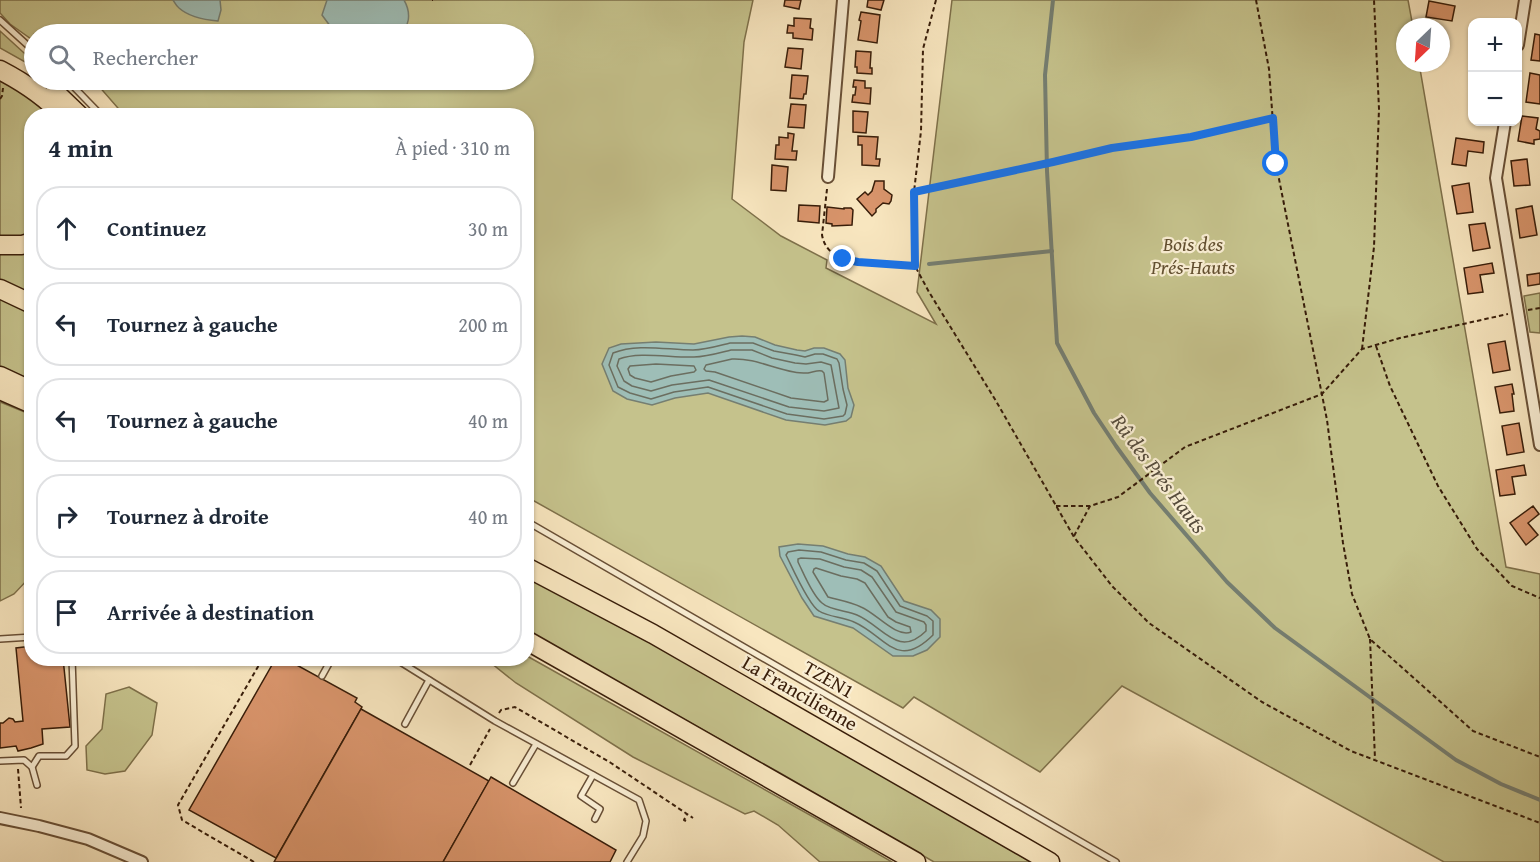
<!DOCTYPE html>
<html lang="fr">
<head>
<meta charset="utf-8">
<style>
  :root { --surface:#fff; --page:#f2f2f3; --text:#1f2937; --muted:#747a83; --line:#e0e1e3 }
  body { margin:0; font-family:"Gentium Book Plus",serif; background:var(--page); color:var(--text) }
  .controls { position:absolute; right:18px; top:18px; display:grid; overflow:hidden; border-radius:12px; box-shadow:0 2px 4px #0004 }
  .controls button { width:54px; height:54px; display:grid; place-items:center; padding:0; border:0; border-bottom:2px solid var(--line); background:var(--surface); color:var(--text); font:30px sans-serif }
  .compass { position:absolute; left:1396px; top:18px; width:54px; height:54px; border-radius:50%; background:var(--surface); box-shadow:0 2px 4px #0004; rotate:205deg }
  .stop { position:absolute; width:18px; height:18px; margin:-14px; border:4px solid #1a73e8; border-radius:50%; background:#fff }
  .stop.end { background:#1a73e8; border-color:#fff; box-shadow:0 2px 6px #0008 }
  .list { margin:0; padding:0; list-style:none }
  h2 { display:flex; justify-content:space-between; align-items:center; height:78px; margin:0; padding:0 24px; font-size:26px }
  h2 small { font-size:20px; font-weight:400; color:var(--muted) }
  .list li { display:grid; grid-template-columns:39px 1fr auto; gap:18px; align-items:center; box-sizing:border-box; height:84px; margin:0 12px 12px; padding:0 12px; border:2px solid var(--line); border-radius:24px }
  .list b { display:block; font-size:22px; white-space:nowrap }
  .list em { font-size:20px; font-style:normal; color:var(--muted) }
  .icon { flex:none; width:33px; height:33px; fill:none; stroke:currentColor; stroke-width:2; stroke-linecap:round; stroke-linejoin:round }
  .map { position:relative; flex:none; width:1540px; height:862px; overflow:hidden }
  .search { position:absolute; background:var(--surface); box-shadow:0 2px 4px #0004; left:24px; top:24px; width:510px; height:66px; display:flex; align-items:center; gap:15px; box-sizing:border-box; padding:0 21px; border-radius:33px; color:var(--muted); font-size:22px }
  .panel { position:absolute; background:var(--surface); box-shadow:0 2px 4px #0004; left:24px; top:108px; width:510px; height:558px; border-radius:24px }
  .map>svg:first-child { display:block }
  .green { fill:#c5c28c; stroke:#7e704a; stroke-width:1.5 }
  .water { fill:#9ebeb7; stroke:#757e71; stroke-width:1.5 }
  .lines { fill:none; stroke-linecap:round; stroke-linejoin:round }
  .shore { stroke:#6b6e60; stroke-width:1.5 }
  .stream { stroke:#757e71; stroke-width:4 }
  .building { fill:#d8946b; stroke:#381d09; stroke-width:1.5 }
  .service-casing { stroke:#684f36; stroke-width:8 }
  .minor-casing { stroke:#684f36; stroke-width:14 }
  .trunk-casing { stroke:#381d09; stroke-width:21 }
  .path { stroke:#381d09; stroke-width:2; stroke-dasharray:4.5 3; stroke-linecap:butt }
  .service { stroke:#faefd5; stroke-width:5 }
  .minor { stroke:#faefd5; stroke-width:10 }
  .trunk { stroke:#f8e6bf; stroke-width:18 }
  .route { stroke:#1a73e8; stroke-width:8 }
  .labels { text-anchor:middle; stroke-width:4.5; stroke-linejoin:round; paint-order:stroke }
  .park-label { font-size:20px; font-style:italic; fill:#624f30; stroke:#faefd5 }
  .street-label { font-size:20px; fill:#381d09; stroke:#faefd5 }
  .water-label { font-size:21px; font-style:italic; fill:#574d3d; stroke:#faefd5 }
</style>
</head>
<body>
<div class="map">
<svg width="1540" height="862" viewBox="0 0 1540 862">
  <rect width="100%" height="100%" fill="#f8e6bf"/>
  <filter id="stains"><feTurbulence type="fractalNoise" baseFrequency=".00333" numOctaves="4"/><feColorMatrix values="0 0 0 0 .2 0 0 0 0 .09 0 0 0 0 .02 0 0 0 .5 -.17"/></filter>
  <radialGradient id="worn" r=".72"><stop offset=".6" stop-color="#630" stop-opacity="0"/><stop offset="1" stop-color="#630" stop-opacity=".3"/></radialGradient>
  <!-- green -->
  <g class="green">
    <polygon points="0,0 753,0 744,42 732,199 781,236 827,260 826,268 936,324 917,292 952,0 1408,0 1413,27 1405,27 1405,63 1419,63 1506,567 1540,574 1540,862 1444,862 1122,686 1040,772 914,697 903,708 527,497 526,116 124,115 97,84 90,80 524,80 524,34 34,34 34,41 10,24 0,13"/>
    <polygon points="0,31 34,62 34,67 0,48"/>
    <path d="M 0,81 C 18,90 37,100 50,115 L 32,116 L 31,235 L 10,238 L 0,237 Z"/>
    <polygon points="31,249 31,294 0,280 0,254 25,251"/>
    <polygon points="1540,293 1540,333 1530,332 1524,296"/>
    <polygon points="0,298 31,313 31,380 0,366"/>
    <polygon points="0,402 32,415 31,576 14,594 0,601"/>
    <polygon points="526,573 740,693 1031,862 934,862 780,773 527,631"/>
    <polygon points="527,656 842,833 892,862 820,862 778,825 754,811 745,814 633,757 516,683 486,659 526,658"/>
    <polygon points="129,687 157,703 152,735 125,771 105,774 87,770 86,746 102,729 106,694"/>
  </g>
  <!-- water -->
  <g class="water">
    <path d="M 173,0 L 220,0 L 221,10 L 218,21 C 206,20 189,17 179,8 C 176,6 175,3 173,0 Z"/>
    <path d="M 327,0 L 404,0 C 411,12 411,30 396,34 L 336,34 L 322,15 Z"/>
    <polygon points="742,336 755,337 775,345 797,350 805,351 814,348 824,348 840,354 845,360 848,388 854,405 851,417 846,421 825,425 786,420 708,393 675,398 652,405 627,399 613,391 602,364 609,348 621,344 656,342 694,344 729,337"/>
    <polygon points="798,544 823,546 848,554 865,557 881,566 904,601 931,610 940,619 940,637 927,650 913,656 893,656 853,628 814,616 802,598 780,556 779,547"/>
  </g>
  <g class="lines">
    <!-- shore -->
    <g class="shore">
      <path d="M 730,343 L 753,343 L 774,351 L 796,355 L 805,357 L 815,354 L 823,354 L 837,359 L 839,363 L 843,389 L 847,405 L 845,414 L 843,416 L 824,419 L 787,414 L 708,387 L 674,392 L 651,399 L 630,393 L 618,387 L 609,365 L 613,353 C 638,343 667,350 693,350 C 705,350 718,346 730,343 Z"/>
      <path d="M 731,350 L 752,350 L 772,358 L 795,363 L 806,364 L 821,362 L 831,365 L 839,408 L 824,411 L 789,407 L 709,380 L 672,385 L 651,391 L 632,386 L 624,381 L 617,366 L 619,359 C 639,351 672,358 694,357 C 706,357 719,353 731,350 Z"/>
      <path d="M 732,359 C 754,358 772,368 794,372 C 798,373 803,373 808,373 C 814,372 817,370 822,371 L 824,373 L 828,400 L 824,402 L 791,398 L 715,372 L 706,371 L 704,369 L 706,365 Z"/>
      <polygon points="656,364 694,366 696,370 694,372 671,376 651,382 635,378 630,375 628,369 630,366"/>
      <path d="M 799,550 L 821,552 L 846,560 L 864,563 L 877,571 L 900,606 L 927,616 L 933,621 L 933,635 C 897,671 886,636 854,622 C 844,617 828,617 819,611 C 809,606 792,567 786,555 L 788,552 Z"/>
      <path d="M 801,558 L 820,559 L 844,567 L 861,570 L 872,577 L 896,612 L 924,622 L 926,625 L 926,631 C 898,659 883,626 857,615 C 848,611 829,610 822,603 C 812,595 804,574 798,562 L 798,559 Z"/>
      <path d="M 816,568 L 841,576 L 857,579 L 865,583 L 888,617 L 896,622 L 910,627 L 911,632 C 896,638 876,613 861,607 C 851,602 839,600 828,597 L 813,572 L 814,569 Z"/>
    </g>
    <!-- stream -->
    <g class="stream">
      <polyline points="1053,0 1045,75 1047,171 1057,343 1094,413 1116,446 1150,493 1227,582 1275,628 1456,760 1501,784 1540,800"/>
      <polyline points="929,264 1052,251"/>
    </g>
  </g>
  <!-- building -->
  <g class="building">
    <polygon points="785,0 801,0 799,9 784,6"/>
    <polygon points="868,0 884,0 881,10 867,7"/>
    <polygon points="1429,1 1455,6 1452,21 1426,17"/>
    <polygon points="861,12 880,15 877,43 858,40 861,21 859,20"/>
    <polygon points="794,18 811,19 810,28 813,29 812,40 793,38 793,33 787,33 788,25 794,26"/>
    <polygon points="1535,34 1540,35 1540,61 1531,60"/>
    <polygon points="788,48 803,49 801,69 785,67"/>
    <polygon points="856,51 871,52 870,68 872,68 872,74 857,73 857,67 855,67"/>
    <polygon points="1530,73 1540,75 1540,104 1526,102"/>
    <polygon points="792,75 808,76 806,94 804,94 803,99 790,98"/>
    <polygon points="854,80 865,81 865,88 871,88 870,104 852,102 853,95 855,95 856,87 853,87"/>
    <polygon points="791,104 806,105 804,128 788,127"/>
    <polygon points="853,111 868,112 866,133 853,132"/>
    <polygon points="1522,116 1538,118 1536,129 1540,131 1540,139 1534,140 1534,144 1518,141"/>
    <polygon points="788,133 794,134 792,151 797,151 796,160 775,159 776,145 779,145 779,137 788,138"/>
    <polygon points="858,136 878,137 876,159 880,159 879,166 862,165 862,145 858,145"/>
    <polygon points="1456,138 1484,142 1483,153 1468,151 1466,166 1452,164"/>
    <polygon points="1527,159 1530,185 1514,186 1511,161"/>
    <polygon points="772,165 788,167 786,191 771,190"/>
    <polygon points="875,181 884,181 884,189 892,195 891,201 889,204 883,203 876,209 876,212 872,216 857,199 865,192 868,195 872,191"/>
    <polygon points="1469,183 1473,212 1457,214 1452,186"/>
    <polygon points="799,205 820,206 819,223 798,221"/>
    <polygon points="1532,206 1537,235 1520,238 1516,209"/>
    <polygon points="827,207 844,209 844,208 851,208 853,210 852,225 832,226 832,224 826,223"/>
    <polygon points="1485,223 1490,248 1473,251 1469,225"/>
    <polygon points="1492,263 1494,273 1480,275 1483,292 1468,294 1464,268"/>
    <polygon points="1540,273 1540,284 1528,286 1527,275"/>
    <polygon points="1505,341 1510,370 1493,373 1488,344"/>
    <polygon points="1512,384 1514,394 1512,394 1514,411 1500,413 1495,387"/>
    <polygon points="1519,423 1524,452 1507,455 1502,426"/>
    <polygon points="1524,465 1526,475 1512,477 1515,494 1500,496 1496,470"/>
    <polygon points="1533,506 1539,514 1528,523 1538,535 1526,545 1510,523"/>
    <polygon points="32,646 32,658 63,658 70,727 42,729 43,744 31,748 18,751 16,746 0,748 0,723 3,723 9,718 13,719 15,722 23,721 16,648"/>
    <polygon points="276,658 284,658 357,698 355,702 362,707 276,858 189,810"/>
    <polygon points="361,709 489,781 443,862 274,862"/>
    <polygon points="491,777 616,850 610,862 443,862"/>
  </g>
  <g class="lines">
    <!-- service casing -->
    <g class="service-casing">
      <g id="service">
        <polyline points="0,20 34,51"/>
        <polyline points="67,80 102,116"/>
        <polyline points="526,521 1116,862"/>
        <polyline points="0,639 32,637"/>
        <polyline points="394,658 495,721 639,800 646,821 643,836 627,862"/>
        <polyline points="322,676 332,658"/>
        <polyline points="405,724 429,680"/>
        <polyline points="0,761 24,760 32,767 37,785"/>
        <polyline points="32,767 39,756 66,756 75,746 72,658"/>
        <polyline points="593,775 581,796 600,809 595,819"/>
        <polyline points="513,783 536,744"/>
      </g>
    </g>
    <!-- minor casing -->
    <g class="minor-casing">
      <g id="minor">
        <polyline points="1518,45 1525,0"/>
        <polyline points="1505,122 1496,178 1540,445"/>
        <polyline points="828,177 843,0"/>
        <polyline points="0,818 39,826 88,839 142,862"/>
      </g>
    </g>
    <!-- trunk casing -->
    <g class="trunk-casing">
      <g id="trunk">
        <path d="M 0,70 C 23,82 45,96 63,116"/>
        <polyline points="55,92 80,116"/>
        <polyline points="0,245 22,245 32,242"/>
        <polyline points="0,289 32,304"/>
        <polyline points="0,376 32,391"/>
        <polyline points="0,390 32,404"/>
        <polyline points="526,567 653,634 1050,862"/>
        <polyline points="526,640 916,862"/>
      </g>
    </g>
    <!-- path -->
    <g class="path">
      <polyline points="432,0 433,0"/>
      <polyline points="936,0 923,49 921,131 914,192 915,266 929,292 996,401 1074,537 1112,586 1149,623 1262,702 1351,751 1540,823"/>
      <polyline points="1256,0 1269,69 1276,164 1327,420 1343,543 1352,594 1370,639 1473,731 1540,757"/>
      <polyline points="0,99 2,96 3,88"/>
      <path d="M 827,189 L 822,235 C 825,251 836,257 850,261 L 915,266"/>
      <polyline points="914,192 1053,162 1112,148 1191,137 1273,118"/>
      <polyline points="1528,310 1540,308"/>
      <polyline points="1376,346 1390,386 1438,486 1477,549 1512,586 1540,598"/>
      <polyline points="1362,349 1374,247 1379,109 1374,0"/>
      <polyline points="1056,506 1090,506 1118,497 1185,447 1322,394 1362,349 1400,338 1508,314"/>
      <polyline points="1074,536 1090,506"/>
      <polyline points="1370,639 1375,759"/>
      <polyline points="499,713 501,710 515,707 611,763 693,818"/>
      <polyline points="470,765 490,729"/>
      <polyline points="18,769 21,808"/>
      <polyline points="686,821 684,820 687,814"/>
      <polyline points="254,862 182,820 178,805 263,658"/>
    </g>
    <!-- service -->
    <use href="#service" class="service"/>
    <!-- minor -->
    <use href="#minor" class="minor"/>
    <!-- trunk -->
    <use href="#trunk" class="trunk"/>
  </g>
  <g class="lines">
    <!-- route -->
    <polyline class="route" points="843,259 858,262 915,266 914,192 1053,162 1112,148 1191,137 1273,118 1276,164"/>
  </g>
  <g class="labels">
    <!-- park labels -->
    <g class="park-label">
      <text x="1193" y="251">Bois des<tspan x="1193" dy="23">Prés-Hauts</tspan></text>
    </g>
    <!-- street labels -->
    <g class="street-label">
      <text transform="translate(829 679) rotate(30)" y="7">TZEN1</text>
      <text transform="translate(800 693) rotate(30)" y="7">La Francilienne</text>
    </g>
    <!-- water labels -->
    <g class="water-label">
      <text transform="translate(1159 474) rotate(53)" y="7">Rû des Prés Hauts</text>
    </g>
  </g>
  <rect width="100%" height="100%" filter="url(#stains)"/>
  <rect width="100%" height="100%" fill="url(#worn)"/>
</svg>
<div class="controls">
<button>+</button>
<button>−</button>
</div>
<svg class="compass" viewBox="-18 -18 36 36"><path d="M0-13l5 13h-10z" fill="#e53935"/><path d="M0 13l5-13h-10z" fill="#747a83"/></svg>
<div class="stop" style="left:1276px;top:164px"></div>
<div class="stop end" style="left:843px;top:259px"></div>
<div class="search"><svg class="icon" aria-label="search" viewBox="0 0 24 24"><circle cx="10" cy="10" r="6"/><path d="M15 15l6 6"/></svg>Rechercher</div>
<section class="panel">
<h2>4 min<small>À pied · 310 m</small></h2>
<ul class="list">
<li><svg class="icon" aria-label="ahead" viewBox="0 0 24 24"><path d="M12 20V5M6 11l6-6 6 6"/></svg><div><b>Continuez</b></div><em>30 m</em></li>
<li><svg class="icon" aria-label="left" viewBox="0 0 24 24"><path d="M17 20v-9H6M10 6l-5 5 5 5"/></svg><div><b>Tournez à gauche</b></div><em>200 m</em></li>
<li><svg class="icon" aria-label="left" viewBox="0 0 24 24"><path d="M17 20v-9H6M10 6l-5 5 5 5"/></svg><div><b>Tournez à gauche</b></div><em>40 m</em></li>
<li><svg class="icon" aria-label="right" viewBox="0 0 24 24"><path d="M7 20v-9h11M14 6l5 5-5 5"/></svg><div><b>Tournez à droite</b></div><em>40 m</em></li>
<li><svg class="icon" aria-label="arrive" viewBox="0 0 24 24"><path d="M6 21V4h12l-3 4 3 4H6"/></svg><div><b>Arrivée à destination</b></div></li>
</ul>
</section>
</div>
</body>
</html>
